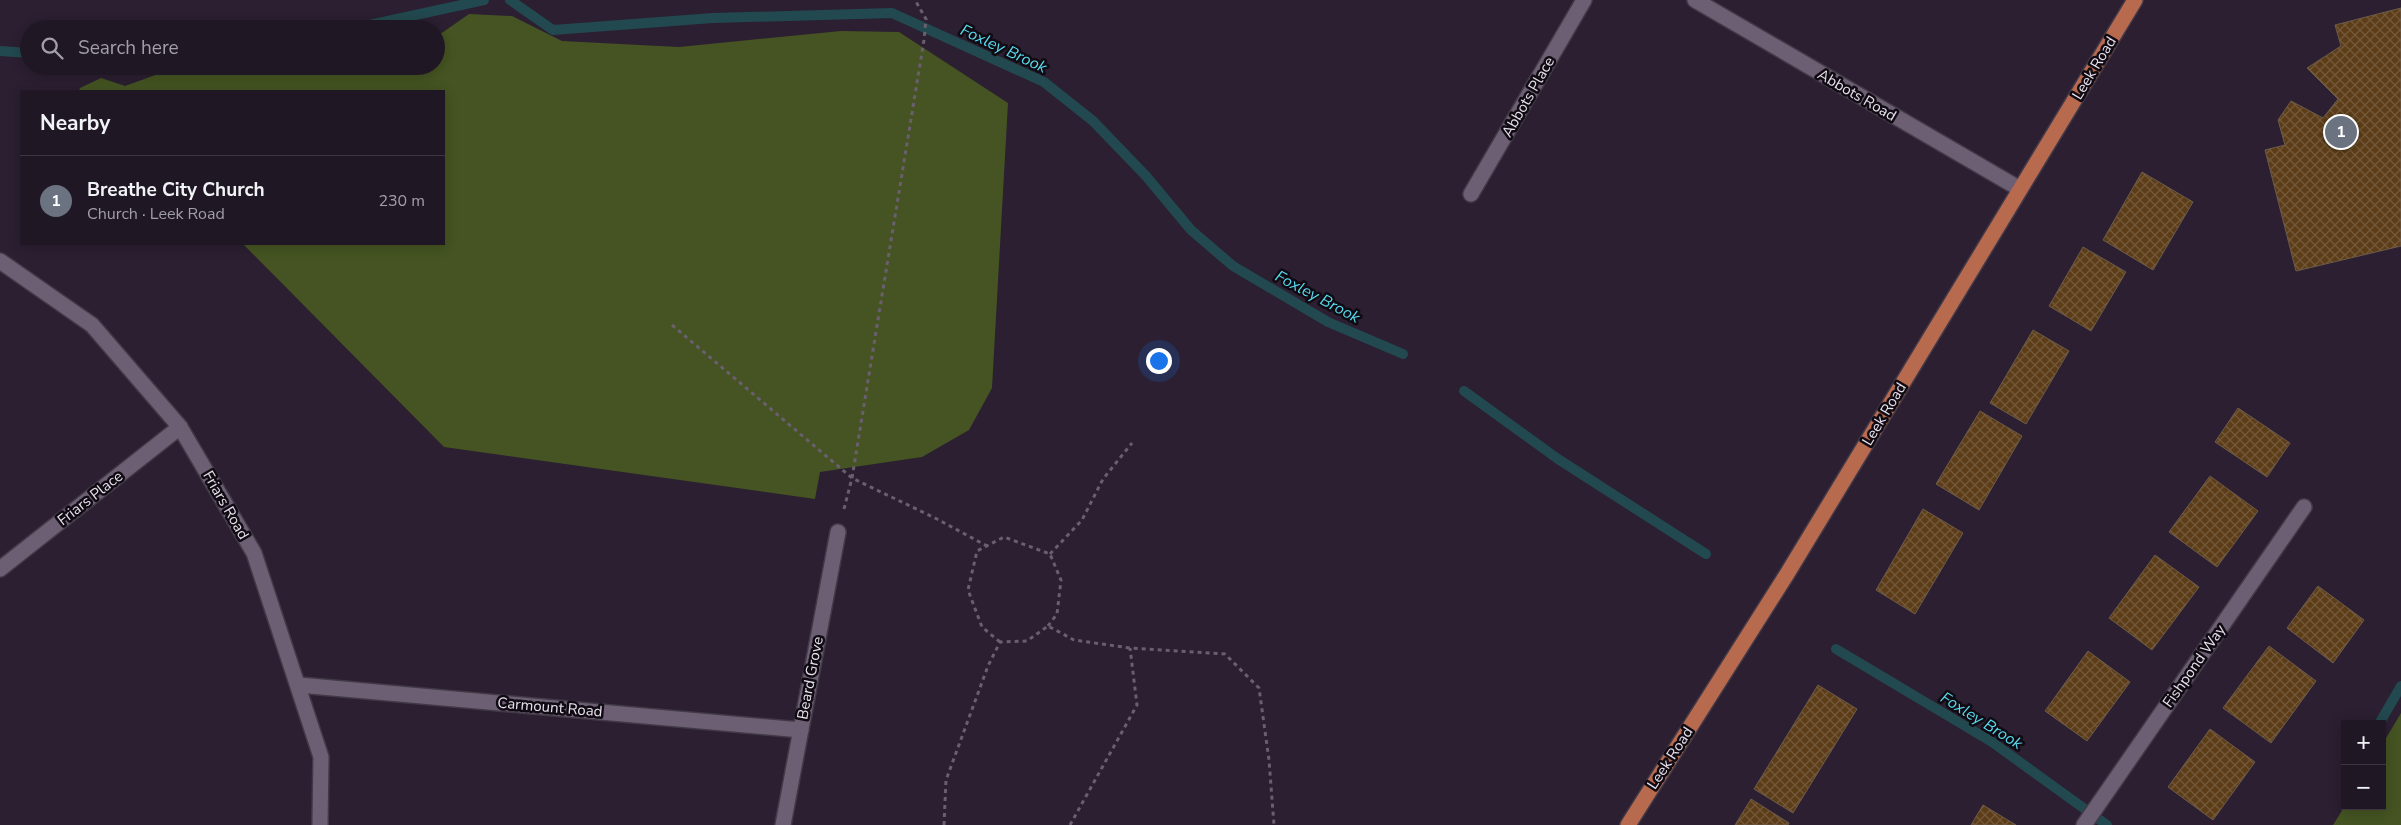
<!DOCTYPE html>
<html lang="en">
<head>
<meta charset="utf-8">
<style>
  :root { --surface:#201725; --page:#2d2432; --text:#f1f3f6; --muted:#a29fa7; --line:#3d3642; --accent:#b7c148 }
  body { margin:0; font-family:"Nunito Sans",sans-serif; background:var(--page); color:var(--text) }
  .controls { position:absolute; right:15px; bottom:15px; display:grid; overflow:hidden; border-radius:0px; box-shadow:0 2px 12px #0003 }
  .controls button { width:45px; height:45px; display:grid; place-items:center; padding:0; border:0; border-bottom:1px solid var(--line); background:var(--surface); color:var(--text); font:25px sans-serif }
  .you { position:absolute; left:1158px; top:360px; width:18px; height:18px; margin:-12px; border:4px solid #fff; border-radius:50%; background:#1a73e8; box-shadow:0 0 0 8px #1a73e833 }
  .badge { display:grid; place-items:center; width:32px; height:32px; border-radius:50%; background:var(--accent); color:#fff; font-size:16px; font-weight:700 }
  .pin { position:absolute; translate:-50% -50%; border:2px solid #fff; box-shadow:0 1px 5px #0006 }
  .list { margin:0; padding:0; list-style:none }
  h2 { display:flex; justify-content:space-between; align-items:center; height:65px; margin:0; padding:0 20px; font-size:21px }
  h2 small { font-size:16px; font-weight:400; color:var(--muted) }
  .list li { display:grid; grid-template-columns:32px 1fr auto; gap:15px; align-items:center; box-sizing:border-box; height:90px; padding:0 20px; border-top:1px solid var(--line) }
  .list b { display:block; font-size:19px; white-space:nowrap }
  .list p { margin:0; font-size:16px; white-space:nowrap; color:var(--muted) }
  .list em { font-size:16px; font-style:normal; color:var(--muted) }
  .icon { flex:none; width:28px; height:28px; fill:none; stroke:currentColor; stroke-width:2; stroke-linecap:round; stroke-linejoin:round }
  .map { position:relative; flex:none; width:2401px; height:825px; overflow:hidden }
  .search { position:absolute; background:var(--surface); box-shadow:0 2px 12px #0003; left:20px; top:20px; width:425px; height:55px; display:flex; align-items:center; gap:12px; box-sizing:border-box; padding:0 18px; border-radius:28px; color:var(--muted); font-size:19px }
  .panel { position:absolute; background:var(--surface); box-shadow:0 2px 12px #0003; left:20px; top:90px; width:425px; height:155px; border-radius:0px }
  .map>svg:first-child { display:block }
  .green { fill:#455422 }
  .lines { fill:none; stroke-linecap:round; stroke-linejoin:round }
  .stream { stroke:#22494f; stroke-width:10 }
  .building { fill:url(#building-cross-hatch); stroke:#6c5b49 }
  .minor-casing { stroke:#423947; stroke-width:18 }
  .primary-casing { stroke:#423947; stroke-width:18 }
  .path { stroke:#695f6f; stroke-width:3; stroke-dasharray:4 4; stroke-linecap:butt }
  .minor { stroke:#6c5f73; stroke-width:15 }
  .primary { stroke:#b86a4e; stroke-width:15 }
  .labels { text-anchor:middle; stroke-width:5; stroke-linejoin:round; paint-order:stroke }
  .street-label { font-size:15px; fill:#e8e1ed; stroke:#100b13 }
  .water-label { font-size:16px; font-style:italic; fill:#58d9ec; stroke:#100b13 }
</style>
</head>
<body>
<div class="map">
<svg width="2401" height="825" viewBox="0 0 2401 825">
  <defs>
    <pattern id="building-cross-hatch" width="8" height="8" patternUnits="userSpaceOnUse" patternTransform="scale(1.25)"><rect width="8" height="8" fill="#5c3d17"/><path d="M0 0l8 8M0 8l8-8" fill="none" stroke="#735939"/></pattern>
  </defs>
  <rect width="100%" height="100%" fill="#2b1f31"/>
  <!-- green -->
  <g class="green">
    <polygon points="469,14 512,16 562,41 679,47 841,31 899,32 1008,103 992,388 969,430 922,457 820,472 815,499 444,447 243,244 444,244 444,91 79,91 80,88 101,78 125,86 161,73 234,66 436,66 436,37"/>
    <polygon points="2401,713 2401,825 2333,825 2345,806 2382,806 2382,745"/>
  </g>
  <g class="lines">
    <!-- stream -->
    <g class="stream">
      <polyline points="510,0 553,30 713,18 892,13 1044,82 1093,121 1146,176 1191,230 1233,266 1328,322 1403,354"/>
      <polyline points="351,29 484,0"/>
      <polyline points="0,51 29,53"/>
      <polyline points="1464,391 1558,459 1706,554"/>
      <polyline points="1836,649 1992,742 2107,825"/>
      <polyline points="2379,724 2401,686"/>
    </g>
  </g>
  <!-- building -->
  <g class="building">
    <polygon points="2401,8 2401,246 2296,271 2265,150 2285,145 2278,120 2291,101 2323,118 2338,99 2307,68 2341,46 2335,25"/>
    <polygon points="2142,172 2193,202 2153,270 2103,240"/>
    <polygon points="2083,247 2126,272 2091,331 2049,306"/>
    <polygon points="2033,330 2069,351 2026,424 1990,403"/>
    <polygon points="2238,408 2290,443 2267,477 2215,442"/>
    <polygon points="1980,411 2022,436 1979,510 1936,484"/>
    <polygon points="2210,476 2258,511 2217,567 2169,532"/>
    <polygon points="1923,509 1963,533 1915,614 1876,590"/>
    <polygon points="2155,555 2199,587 2152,650 2109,618"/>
    <polygon points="2318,586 2364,620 2333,663 2287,628"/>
    <polygon points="2269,646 2316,681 2271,743 2223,708"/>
    <polygon points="2088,651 2130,682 2087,741 2045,711"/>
    <polygon points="1818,685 1857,709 1793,813 1754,789"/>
    <polygon points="2210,729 2255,762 2213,820 2168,787"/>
    <polygon points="1751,799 1789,823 1788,825 1735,825"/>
    <polygon points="1983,805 2016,825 1971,825"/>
  </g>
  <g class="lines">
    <!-- minor casing -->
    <g class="minor-casing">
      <g id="minor">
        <polyline points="1695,0 2020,189"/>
        <polyline points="1471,194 1584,0"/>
        <polyline points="0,261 92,325 180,427 254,553 321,757 320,825"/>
        <polyline points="0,569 180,427"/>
        <polyline points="299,685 801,730"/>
        <polyline points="783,825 838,532"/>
        <polyline points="2084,825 2304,507"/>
      </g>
    </g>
    <!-- primary casing -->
    <g class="primary-casing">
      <polyline id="primary" points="1628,825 1787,574 2135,0"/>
    </g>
    <!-- path -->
    <g class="path">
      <polyline points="672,325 852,478 937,519 987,546"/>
      <polyline points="844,509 852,478 924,40 926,19 915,0"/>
      <polyline points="1050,554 1082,520 1103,479 1132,443"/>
      <polyline points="1000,642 982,627 968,590 977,551 1004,537 1050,554 1061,580 1057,614 1048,626"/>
      <polyline points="944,825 946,780 988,666 1000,642 1027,641 1048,626 1074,640 1130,648 1225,654 1259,688 1269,760 1274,825"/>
      <polyline points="1070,825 1137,705 1130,648"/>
    </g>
    <!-- minor -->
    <use href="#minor" class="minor"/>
    <!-- primary -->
    <use href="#primary" class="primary"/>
  </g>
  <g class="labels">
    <!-- street labels -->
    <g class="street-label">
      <text transform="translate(2094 68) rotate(-59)" y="5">Leek Road</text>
      <text transform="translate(1857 95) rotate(30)" y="5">Abbots Road</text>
      <text transform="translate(1528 97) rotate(-60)" y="5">Abbots Place</text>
      <text transform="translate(1884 414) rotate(-59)" y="5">Leek Road</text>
      <text transform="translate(90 498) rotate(-38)" y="5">Friars Place</text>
      <text transform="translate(226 505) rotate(60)" y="5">Friars Road</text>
      <text transform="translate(2194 666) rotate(-55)" y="5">Fishpond Way</text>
      <text transform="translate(810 678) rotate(-79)" y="5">Beard Grove</text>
      <text transform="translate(550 707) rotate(5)" y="5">Carmount Road</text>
      <text transform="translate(1670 758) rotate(-57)" y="5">Leek Road</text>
    </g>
    <!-- water labels -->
    <g class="water-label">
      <text transform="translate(1004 48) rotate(25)" y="6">Foxley Brook</text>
      <text transform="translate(1318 296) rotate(28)" y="6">Foxley Brook</text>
      <text transform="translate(1982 720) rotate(32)" y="6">Foxley Brook</text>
    </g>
  </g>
</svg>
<div class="controls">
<button>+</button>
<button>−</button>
</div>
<div class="you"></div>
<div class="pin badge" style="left:2341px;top:132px;background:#6b7280">1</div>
<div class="search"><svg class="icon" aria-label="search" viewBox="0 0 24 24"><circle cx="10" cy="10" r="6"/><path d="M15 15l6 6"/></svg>Search here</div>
<section class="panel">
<h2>Nearby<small></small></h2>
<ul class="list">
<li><span class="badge" style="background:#6b7280">1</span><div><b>Breathe City Church</b><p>Church · Leek Road</p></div><em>230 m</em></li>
</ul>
</section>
</div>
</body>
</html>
